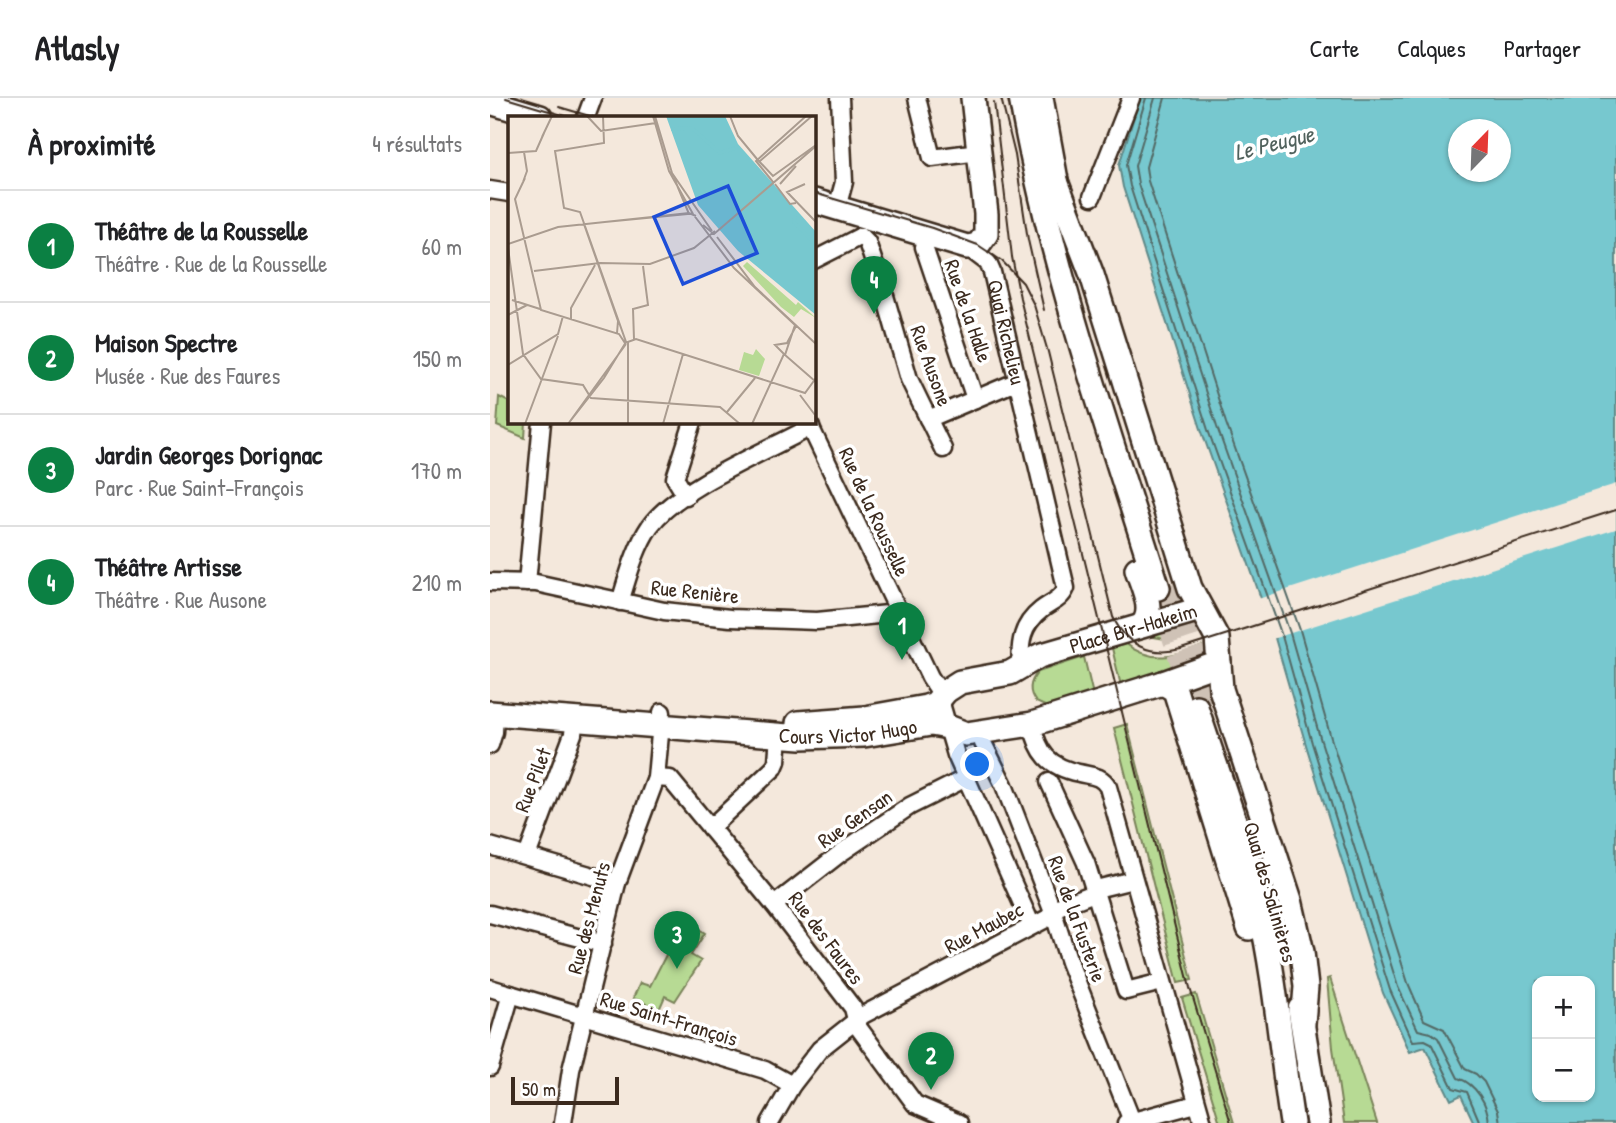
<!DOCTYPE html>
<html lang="fr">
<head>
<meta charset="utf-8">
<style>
  :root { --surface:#fff; --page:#f2f2f2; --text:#202124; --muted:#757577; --line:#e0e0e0; --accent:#0b8043 }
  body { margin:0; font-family:"Patrick Hand",sans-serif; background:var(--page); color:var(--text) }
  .controls { position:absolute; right:21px; bottom:21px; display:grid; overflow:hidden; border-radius:14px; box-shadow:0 2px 5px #0004 }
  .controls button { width:63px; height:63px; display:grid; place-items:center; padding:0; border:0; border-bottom:2px solid var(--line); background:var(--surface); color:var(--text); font:35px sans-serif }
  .compass { position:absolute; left:958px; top:21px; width:63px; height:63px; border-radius:50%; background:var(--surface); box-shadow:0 2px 5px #0004; rotate:23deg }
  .scale { position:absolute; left:21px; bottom:18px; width:108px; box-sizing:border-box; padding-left:7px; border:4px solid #3b2a1e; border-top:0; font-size:19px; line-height:24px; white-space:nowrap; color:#3b2a1e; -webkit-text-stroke:5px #fff; paint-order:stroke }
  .you { position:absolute; left:488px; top:667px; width:24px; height:24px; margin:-18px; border:5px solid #fff; border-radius:50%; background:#1a73e8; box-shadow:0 0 0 10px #1a73e833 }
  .badge { display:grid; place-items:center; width:46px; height:46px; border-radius:50%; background:var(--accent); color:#fff; font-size:23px; font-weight:700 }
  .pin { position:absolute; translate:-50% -58px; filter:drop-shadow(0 2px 4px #0008) }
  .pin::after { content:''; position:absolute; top:37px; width:24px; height:21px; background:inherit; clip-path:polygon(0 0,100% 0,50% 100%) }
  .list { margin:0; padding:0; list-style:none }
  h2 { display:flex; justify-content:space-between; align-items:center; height:91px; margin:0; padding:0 28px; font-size:30px }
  h2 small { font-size:23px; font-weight:400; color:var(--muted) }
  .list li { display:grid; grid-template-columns:46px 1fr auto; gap:21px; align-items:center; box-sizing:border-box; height:112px; padding:0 28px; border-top:2px solid var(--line) }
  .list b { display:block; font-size:26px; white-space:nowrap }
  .list p { margin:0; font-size:23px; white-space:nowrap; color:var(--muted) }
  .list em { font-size:23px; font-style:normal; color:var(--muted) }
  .map { position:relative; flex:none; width:1126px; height:1025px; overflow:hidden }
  header { display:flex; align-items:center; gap:42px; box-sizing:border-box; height:98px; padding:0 35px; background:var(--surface); border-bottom:2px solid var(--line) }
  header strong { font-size:33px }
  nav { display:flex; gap:38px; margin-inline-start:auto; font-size:24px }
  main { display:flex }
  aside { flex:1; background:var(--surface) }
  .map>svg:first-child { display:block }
  .green { fill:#b7da94; stroke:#798259; stroke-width:2 }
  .water { fill:#77c8cf; stroke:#5f8988; stroke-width:2; fill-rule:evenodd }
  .pier { fill:#f4e8dc }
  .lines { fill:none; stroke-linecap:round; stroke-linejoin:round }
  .shore { stroke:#536965; stroke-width:2 }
  .secondary-tunnel { stroke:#cfc2b6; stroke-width:23; stroke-dasharray:23 11; stroke-linecap:butt }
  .street-casing { stroke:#3b2a1e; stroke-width:21 }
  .secondary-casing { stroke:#3b2a1e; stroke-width:28 }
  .street { stroke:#fff; stroke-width:16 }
  .secondary { stroke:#fff; stroke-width:23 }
  .tram { stroke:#3b2a1e; stroke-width:2 }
  .labels { text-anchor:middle; stroke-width:7; stroke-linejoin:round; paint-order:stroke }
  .street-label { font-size:21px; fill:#3b2a1e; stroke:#fff }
  .water-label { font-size:23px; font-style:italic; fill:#50615c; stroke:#fff }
  .inset-river { fill:none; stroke:#77c8cf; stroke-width:3.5 }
  .inset-road { fill:none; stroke:#aa9c90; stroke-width:2 }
  .view { fill:#1d4ed8; fill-opacity:0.15; stroke:#1d4ed8; stroke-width:3.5 }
  .inset-edge { fill:none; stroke:#3b2a1e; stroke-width:3.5 }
</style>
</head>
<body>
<header>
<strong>Atlasly</strong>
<nav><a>Carte</a><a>Calques</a><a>Partager</a></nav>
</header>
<main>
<aside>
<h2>À proximité<small>4 résultats</small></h2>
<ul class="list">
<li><span class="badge">1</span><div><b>Théâtre de la Rousselle</b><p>Théâtre · Rue de la Rousselle</p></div><em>60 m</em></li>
<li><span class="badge">2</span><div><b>Maison Spectre</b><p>Musée · Rue des Faures</p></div><em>150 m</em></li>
<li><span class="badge">3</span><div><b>Jardin Georges Dorignac</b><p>Parc · Rue Saint-François</p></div><em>170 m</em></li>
<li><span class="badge">4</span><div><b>Théâtre Artisse</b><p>Théâtre · Rue Ausone</p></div><em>210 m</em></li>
</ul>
</aside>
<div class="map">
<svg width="1126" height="1025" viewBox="0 0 1126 1025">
  <rect width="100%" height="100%" fill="#f4e8dc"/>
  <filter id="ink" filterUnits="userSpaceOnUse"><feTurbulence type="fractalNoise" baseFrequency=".0143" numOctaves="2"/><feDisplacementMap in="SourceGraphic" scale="14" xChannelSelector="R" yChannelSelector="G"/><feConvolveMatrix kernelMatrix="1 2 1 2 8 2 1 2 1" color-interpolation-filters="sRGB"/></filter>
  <g filter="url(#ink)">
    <!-- green -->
    <g class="green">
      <polygon points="9,299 19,304 19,324 36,324 35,340 7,328"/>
      <polygon points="691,528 701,529 707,533 675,541 658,538"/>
      <path d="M 635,545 C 660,566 686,559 713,548 L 708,561 L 631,588 L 622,550 Z"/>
      <path d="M 594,559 L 603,597 L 559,610 L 546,604 C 538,594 539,584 548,574 Z"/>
      <polygon points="637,626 702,882 688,885 624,630"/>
      <polygon points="183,825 191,829 187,837 196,842 204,828 215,835 201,857 211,863 185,903 175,898 169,912 143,900 150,885 160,888 179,851 173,847"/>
      <polygon points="840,880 887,1025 854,1025 843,950 837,881"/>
      <polygon points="706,896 744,1025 730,1025 692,900"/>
    </g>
    <!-- water -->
    <path class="water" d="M 650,0 L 1126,0 L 1126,1025 L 984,1025 L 971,997 L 961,1002 L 935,949 L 920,954 L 893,895 L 816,647 L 785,540 L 712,334 L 633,89 L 629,67 ZM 968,32 L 1010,32 L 1010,74 L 968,74 ZM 1047,883 L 1100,883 L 1100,999 L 1047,999 Z"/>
    <!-- pier -->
    <polygon class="pier" points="1126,386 1126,431 782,541 768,501"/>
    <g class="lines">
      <!-- shore -->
      <g class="shore">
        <polyline points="656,0 636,67 640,88 718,332 792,538 822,645 900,892 923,943 935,942 941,945 963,990 977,994 990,1025"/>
        <path d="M 665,0 L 645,68 L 648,86 L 727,329 L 800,535 L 831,643 L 908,889 L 928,932 L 941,935 L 948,940 L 968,980 C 986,986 998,1006 999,1025"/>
        <polyline points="675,0 656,69 658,83 736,325 810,532 841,640 918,885 934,922 954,931 975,971 986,976 994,984 1008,1013 1010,1025"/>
      </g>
      <!-- secondary-tunnel -->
      <g class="secondary-tunnel">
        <polyline points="684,485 722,603"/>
        <polyline points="668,490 706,609"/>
      </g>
      <!-- street casing -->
      <g class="street-casing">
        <g id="street">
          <polyline points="427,0 442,60 489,54"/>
          <polyline points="96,19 103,0"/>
          <polyline points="0,92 19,95"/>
          <polyline points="602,99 641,0"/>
          <polyline points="347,110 354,84 350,0"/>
          <polyline points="371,138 377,144 393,191 419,281 453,351"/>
          <polyline points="437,138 434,149 485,301"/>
          <path id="s1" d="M 477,149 L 498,165 L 502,174 L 576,490 C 571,502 561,504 551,512 C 532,527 529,545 531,568"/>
          <polyline points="324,162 371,138"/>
          <polyline points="438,321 528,283"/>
          <polyline points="318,324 440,579 452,597 452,609 466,657 542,828"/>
          <polyline points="196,398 185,380 203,324"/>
          <polyline points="0,484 46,485 174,513 240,520 327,523 398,516 407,511"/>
          <polyline points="37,485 52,324"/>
          <path d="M 130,504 C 138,479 145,450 160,428 C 188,389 277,353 321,329"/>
          <path d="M 542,626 C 548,655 559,669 589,675 C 601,678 611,677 618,689 L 713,1025"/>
          <polyline points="490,635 493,645 514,687 563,814 579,864 642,1023"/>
          <polyline points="0,647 4,634 5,615"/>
          <polyline points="166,680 180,681 284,807 363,910 368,929 425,1006 469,1025"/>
          <polyline points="559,684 596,765 636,893 672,884"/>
          <polyline points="220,730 284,670 287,663 289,637"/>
          <polyline points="0,748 127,785"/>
          <polyline points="37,758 83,636 85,620"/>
          <polyline points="284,807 352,754 420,708 476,680"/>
          <polyline points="0,816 113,846"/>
          <polyline points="0,890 275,972 302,987"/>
          <polyline points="0,969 21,896"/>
          <polyline points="73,1025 81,972 127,785 166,680 172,614"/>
          <polyline points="280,1025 302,987 330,951 373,917 558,820 568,809 599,797 606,791 643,782"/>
          <polyline points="636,1025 706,1006"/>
        </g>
      </g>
      <!-- secondary casing -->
      <g class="secondary-casing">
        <g id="secondary">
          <path d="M 531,0 C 560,167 617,328 668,490"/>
          <polyline points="551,0 568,93"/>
          <polyline points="0,4 50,19"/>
          <polyline points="564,78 602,177 700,490 727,540 731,591 800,802 812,854 816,889 813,925"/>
          <polyline points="324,103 477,149 488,147 496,136 496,116 483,0"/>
          <path d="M 647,471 C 652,488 666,513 652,527"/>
          <polyline points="673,585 685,592 759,830"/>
          <path d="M 706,609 C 728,677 754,744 770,813 C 786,883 791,955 802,1025"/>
          <path id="s2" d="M 0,615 L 311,639 L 374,637 L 441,626 L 458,629 L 476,636 L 542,626 L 673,585 L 729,565"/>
          <path id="s3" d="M 308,625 L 375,620 L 436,609 L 445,606 L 456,593 L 470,584 L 520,575 L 549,558 L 710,511"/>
          <polyline points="810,911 828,1025"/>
        </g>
      </g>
      <!-- street -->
      <use href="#street" class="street"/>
      <!-- secondary -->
      <use href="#secondary" class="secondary"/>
      <!-- tram -->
      <g class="tram">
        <polyline points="16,0 79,19"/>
        <polyline points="511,0 525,57 538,142 554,212"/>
        <polyline points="504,4 522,159 530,200 700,890 741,1025"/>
        <polyline points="69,9 103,19"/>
        <path d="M 324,95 L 442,130 L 488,147 L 512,163 L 533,185 L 544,207 L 558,254 L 623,519 C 636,547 660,559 691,551 L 1126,412"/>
      </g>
    </g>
  </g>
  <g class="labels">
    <!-- street labels -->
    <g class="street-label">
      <text transform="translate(478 213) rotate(71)" y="7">Rue de la Halle</text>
      <text dy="7" stroke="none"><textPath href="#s1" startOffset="98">Quai Richelieu</textPath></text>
      <text transform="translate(441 268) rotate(70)" y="7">Rue Ausone</text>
      <text transform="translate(384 414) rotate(65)" y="7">Rue de la Rousselle</text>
      <text transform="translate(205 494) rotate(6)" y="7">Rue Renière</text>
      <text dy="7" stroke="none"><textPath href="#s3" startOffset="355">Place Bir-Hakeim</textPath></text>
      <text dy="7" stroke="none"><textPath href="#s2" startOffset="359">Cours Victor Hugo</textPath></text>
      <text transform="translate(43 682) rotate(-69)" y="7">Rue Pilet</text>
      <text transform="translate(365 721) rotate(-35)" y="7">Rue Gensan</text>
      <text transform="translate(780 794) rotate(74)" y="7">Quai des Salinières</text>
      <text transform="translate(99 820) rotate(-75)" y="7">Rue des Menuts</text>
      <text transform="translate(587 821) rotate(70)" y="7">Rue de la Fusterie</text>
      <text transform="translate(494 830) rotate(-28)" y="7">Rue Maubec</text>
      <text transform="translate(336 840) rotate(53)" y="7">Rue des Faures</text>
      <text transform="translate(179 921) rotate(17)" y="7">Rue Saint-François</text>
    </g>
    <!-- water labels -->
    <g class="water-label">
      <text transform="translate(784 45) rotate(-14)" y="8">Le Peugue</text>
    </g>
  </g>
  <!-- overview -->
  <g transform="translate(18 18)">
    <rect width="308" height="308" fill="#f4e8dc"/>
    <path d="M 239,146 L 288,189 L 290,186 L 308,202 L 293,193 L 286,201 L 273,191 L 235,150 ZM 248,233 L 257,243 L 251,260 L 231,254 L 236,236 L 245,239 Z" fill="#b7da94"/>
    <path d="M 158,0 L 217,0 L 230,28 L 308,116 L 308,199 L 230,135 L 190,89 Z" fill="#77c8cf"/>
    <path class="inset-river" d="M 163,13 L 184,12 L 212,37 L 227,32M 287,100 L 286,106 L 308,129"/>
    <path class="inset-road" d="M 79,0 L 93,15 L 148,7M 145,0 L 161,55 L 185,98 L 226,152 L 287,209 L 277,239 L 308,266M 147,0 L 164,57 L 204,115M 222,0 L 230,20 L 249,43M 34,21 L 44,0M 0,37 L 28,35 L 36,17M 249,43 L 265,60 L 308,29M 252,45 L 304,0M 17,62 L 7,83 L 33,194 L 111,218 L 117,227 L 128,223 L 297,277 L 308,262M 15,66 L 19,55 L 16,36M 265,66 L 248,45 L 298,0M 267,68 L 282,88 L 288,87M 272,68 L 288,50M 297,68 L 279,76 L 308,106M 195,109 L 206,118 L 308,30M 209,121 L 247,171 L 308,228M 0,128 L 50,111 L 181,97 L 188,100M 0,132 L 15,238 L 33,263 L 75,269 L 83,282 L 212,291 L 232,308M 26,155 L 92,147 L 142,148 L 186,132 L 207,115M 4,184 L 32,193M 0,199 L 19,189M 63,203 L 63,192 L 87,149M 109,217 L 110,205 L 76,108 L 181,98 L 166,62M 126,223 L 125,193 L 140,189 L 135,150M 0,249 L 50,218 L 55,200M 292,279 L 307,299 L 307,308M 219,296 L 247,262M 17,308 L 50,220M 60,308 L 118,228M 60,308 L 96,262 L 118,226 L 72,96 L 56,92 L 47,35 L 96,27 L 95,0M 120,308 L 120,226M 155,308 L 175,238M 244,308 L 276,238 L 267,229 L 279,227 L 288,210"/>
    <path class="view" d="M 220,70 L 249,137 L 175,168 L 146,101 Z"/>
    <rect width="308" height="308" class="inset-edge"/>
  </g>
</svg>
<div class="controls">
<button>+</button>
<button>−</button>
</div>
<svg class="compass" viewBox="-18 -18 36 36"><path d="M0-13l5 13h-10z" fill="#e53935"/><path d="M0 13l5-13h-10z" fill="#757577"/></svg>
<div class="scale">50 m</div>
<div class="you"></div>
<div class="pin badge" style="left:412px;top:562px">1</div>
<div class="pin badge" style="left:441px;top:992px">2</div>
<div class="pin badge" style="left:187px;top:871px">3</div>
<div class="pin badge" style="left:384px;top:216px">4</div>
</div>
</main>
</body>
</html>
